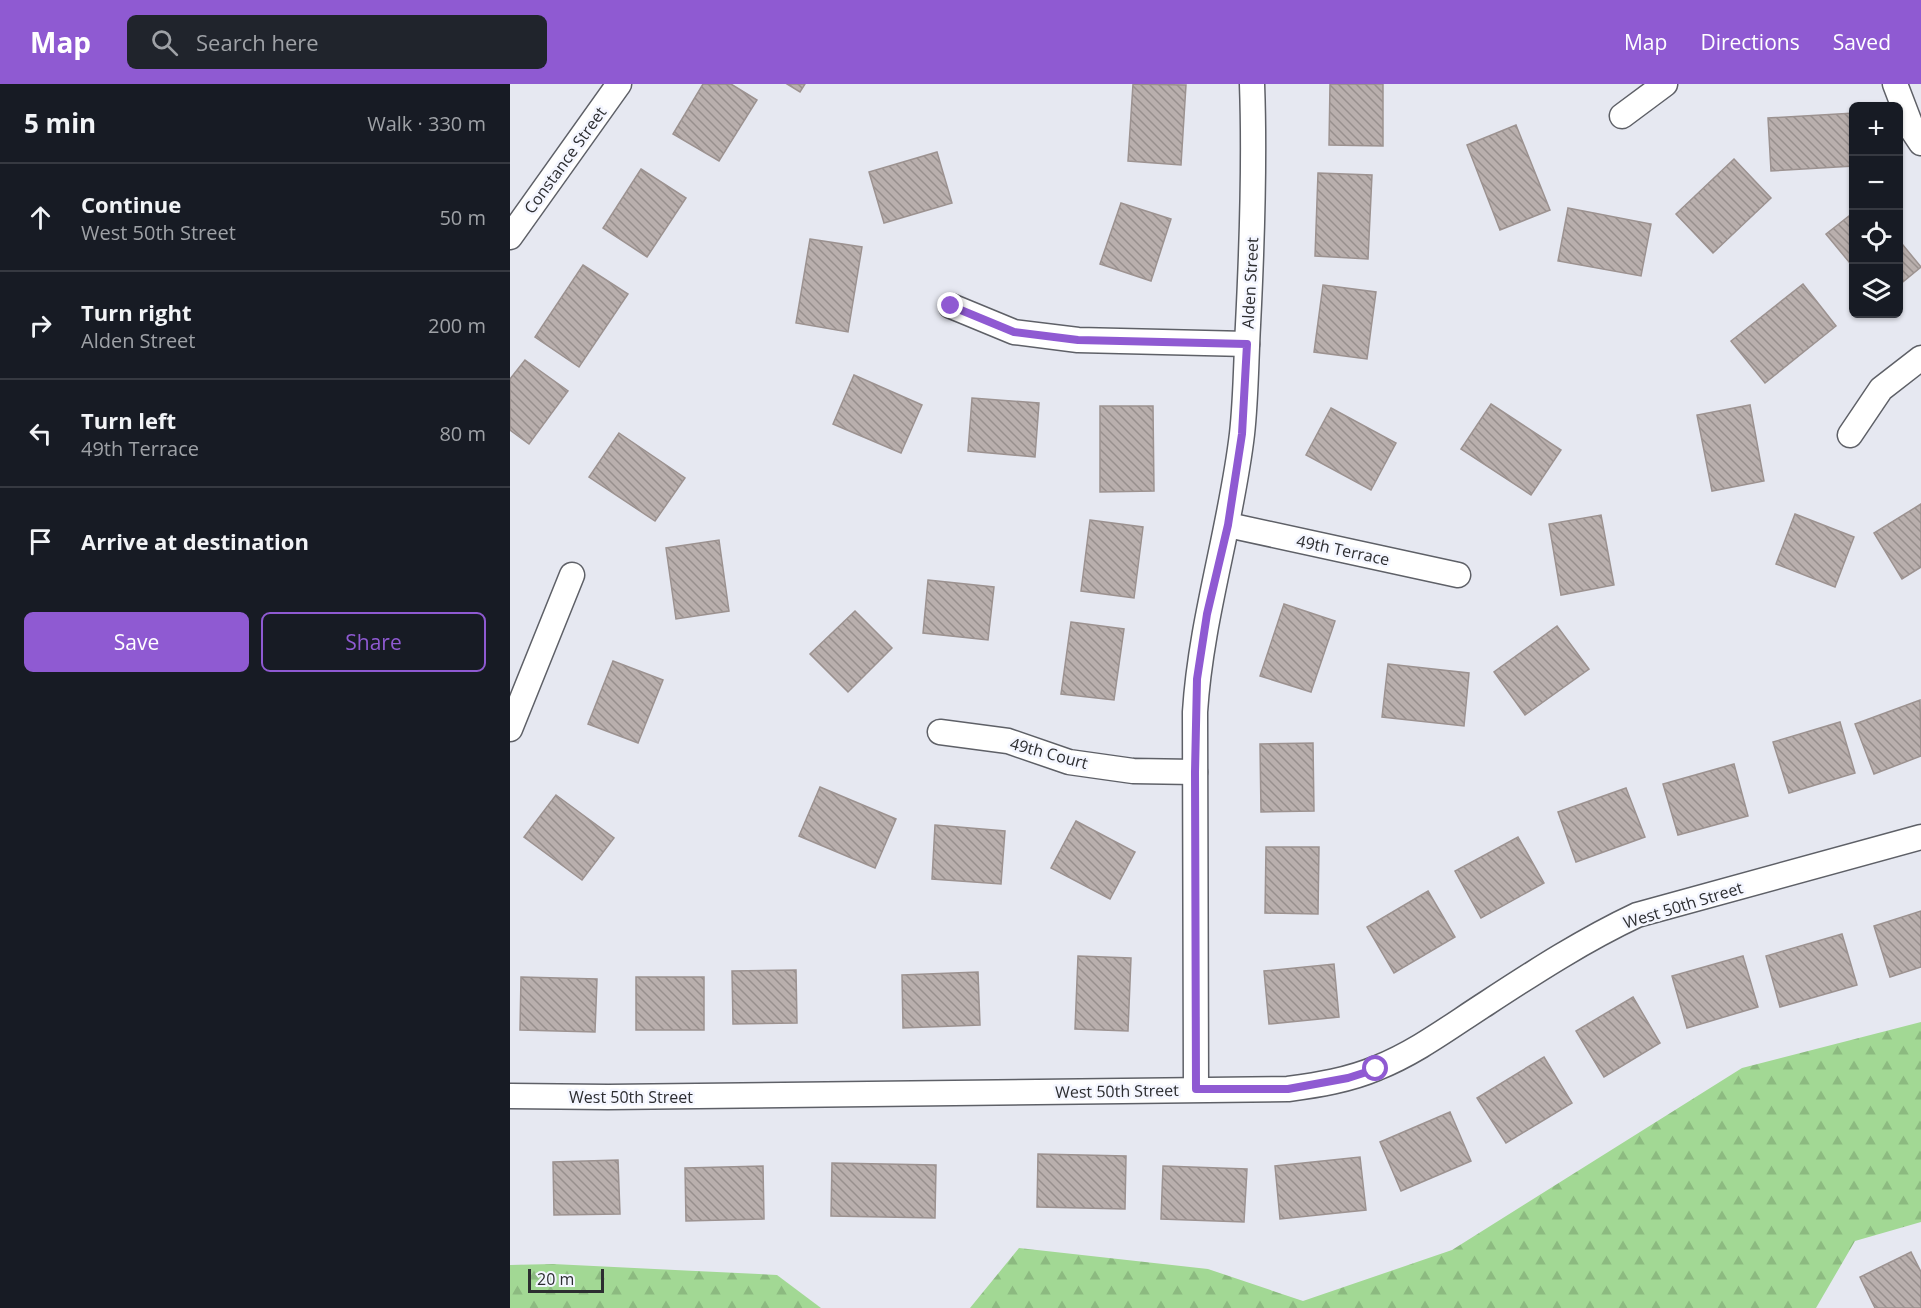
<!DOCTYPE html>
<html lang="en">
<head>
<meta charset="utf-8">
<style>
  :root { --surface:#171b24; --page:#20242c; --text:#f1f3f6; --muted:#9ea1a6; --line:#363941; --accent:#8f5ad2 }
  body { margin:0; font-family:"Open Sans",sans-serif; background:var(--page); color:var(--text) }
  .controls { position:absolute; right:18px; top:18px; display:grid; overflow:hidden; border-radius:9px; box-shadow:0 2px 4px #0004 }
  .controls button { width:54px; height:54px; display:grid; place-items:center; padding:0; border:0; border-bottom:2px solid var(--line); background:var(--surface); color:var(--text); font:30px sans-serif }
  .scale { position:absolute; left:18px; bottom:15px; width:76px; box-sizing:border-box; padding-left:6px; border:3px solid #2c2d30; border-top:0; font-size:16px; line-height:21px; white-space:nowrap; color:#2c2d30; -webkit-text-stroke:4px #f4f6ff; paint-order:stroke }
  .stop { position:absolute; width:18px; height:18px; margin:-14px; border:4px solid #8f5ad2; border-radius:50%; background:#fff }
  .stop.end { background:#8f5ad2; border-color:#fff; box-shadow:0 2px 6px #0008 }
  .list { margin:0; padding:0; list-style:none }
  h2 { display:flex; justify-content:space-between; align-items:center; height:78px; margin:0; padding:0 24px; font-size:26px }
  h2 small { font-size:20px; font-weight:400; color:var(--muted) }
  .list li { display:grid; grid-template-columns:39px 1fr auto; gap:18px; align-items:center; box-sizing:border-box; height:108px; padding:0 24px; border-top:2px solid var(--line) }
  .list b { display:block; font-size:22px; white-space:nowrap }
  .list p { margin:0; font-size:20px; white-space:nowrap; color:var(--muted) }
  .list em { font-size:20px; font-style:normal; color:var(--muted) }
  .actions { display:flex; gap:12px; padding:18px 24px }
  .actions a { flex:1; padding:14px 0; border:2px solid var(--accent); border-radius:9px; text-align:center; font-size:21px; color:var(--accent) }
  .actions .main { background:var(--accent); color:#fff }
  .icon { flex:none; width:33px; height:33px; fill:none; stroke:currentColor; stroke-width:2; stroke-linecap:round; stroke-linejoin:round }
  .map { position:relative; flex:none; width:1411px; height:1224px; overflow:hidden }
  header { display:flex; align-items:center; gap:36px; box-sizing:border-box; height:84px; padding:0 30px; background:var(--accent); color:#fff }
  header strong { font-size:28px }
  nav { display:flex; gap:33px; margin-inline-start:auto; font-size:21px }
  .search { width:420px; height:54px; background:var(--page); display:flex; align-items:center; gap:15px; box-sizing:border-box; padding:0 21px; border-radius:9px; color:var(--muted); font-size:22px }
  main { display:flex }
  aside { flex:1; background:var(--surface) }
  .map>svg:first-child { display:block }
  .forest { fill:url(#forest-firs) }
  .building { fill:url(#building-back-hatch); stroke:#9c9290; stroke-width:1.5 }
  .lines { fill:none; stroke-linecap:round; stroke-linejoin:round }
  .minor-casing { stroke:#5e6067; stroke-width:27 }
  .minor { stroke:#fff; stroke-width:24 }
  .route { stroke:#8f5ad2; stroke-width:8 }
  .labels { text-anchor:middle; stroke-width:5; stroke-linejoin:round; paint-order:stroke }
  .street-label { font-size:16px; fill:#2c2d30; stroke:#f4f6ff }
</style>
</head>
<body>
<header>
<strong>Map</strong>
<div class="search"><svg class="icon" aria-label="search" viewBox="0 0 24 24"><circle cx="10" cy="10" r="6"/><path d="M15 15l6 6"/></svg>Search here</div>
<nav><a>Map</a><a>Directions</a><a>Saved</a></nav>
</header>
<main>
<aside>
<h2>5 min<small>Walk · 330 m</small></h2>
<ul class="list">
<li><svg class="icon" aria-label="ahead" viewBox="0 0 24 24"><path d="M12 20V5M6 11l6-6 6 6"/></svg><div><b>Continue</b><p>West 50th Street</p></div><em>50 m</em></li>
<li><svg class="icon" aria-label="right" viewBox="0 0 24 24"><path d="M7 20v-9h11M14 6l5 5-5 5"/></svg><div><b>Turn right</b><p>Alden Street</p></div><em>200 m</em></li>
<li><svg class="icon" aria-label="left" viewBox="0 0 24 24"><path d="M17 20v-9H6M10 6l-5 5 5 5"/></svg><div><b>Turn left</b><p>49th Terrace</p></div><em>80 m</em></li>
<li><svg class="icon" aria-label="arrive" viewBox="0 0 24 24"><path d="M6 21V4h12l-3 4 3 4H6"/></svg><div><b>Arrive at destination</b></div></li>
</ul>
<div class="actions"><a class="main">Save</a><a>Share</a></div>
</aside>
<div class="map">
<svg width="1411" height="1224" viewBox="0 0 1411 1224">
  <defs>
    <pattern id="forest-firs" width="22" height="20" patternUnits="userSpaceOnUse" patternTransform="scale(1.5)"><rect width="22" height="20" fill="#a2d894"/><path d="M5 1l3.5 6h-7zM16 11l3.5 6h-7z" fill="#8cba80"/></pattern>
    <pattern id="building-back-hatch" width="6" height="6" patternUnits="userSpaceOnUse" patternTransform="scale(1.5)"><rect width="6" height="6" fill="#b9afad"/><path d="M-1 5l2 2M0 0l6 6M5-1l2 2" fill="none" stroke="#978f8d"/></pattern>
  </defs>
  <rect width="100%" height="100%" fill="#e6e8f1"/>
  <!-- forest -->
  <g class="forest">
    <polygon points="1411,938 1411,1138 1345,1157 1306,1224 460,1224 509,1164 698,1185 793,1217 942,1166 1232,984"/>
    <polygon points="43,1180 267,1191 311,1224 0,1224 0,1181"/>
  </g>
  <!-- building -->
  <g class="building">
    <polygon points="193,0 221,0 247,16 209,77 163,50"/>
    <polygon points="277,0 295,0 290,8"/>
    <polygon points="623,0 676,1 671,81 618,77"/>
    <polygon points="820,0 873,0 873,62 819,61"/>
    <polygon points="1344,29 1344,82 1261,87 1258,34"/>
    <polygon points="1006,41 1040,126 990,146 957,61"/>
    <polygon points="427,68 442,119 374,139 359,88"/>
    <polygon points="1224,75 1261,114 1203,169 1166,130"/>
    <polygon points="131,85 176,114 137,173 93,144"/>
    <polygon points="808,89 862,91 858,175 805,172"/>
    <polygon points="611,119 661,135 641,197 590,180"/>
    <polygon points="1058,124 1141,140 1131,192 1048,177"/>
    <polygon points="1344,128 1344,184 1316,150"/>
    <polygon points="300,155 352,163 338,248 286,239"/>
    <polygon points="1388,155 1411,183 1388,202"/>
    <polygon points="73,181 118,210 69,283 25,253"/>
    <polygon points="1293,200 1326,242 1255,299 1221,257"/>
    <polygon points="813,201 866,208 857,275 804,268"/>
    <polygon points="15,276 58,307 19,360 0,346 0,295"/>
    <polygon points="344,291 412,321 391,369 323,340"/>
    <polygon points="462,314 529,319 525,373 458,367"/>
    <polygon points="981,320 1051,366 1021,411 951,365"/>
    <polygon points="1240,321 1254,397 1202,407 1187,331"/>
    <polygon points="590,322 643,322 644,407 590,408"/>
    <polygon points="821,324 886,359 861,406 796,371"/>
    <polygon points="109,349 175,394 145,437 79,393"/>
    <polygon points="1411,420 1411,483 1392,495 1364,449"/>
    <polygon points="1285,430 1344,453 1325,503 1266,480"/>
    <polygon points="1091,431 1104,501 1051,511 1039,440"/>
    <polygon points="580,436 633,443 624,514 571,507"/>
    <polygon points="209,456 219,527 166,535 156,464"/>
    <polygon points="418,496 484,503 478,556 413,549"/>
    <polygon points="774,520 825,537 801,608 750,592"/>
    <polygon points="345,527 382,564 338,608 300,570"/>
    <polygon points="561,538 614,545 604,616 551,610"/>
    <polygon points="1047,542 1079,585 1015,631 984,588"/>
    <polygon points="103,577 153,596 128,659 78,640"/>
    <polygon points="878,580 959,589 954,642 872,633"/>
    <polygon points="1410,616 1411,672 1364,690 1345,640"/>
    <polygon points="1330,638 1345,689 1279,709 1263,658"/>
    <polygon points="803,659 804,727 751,728 750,660"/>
    <polygon points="1224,680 1238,732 1168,751 1153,700"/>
    <polygon points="310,703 386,735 365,784 289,752"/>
    <polygon points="1116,704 1135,753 1066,778 1048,728"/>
    <polygon points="46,711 104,754 72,796 14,753"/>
    <polygon points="566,737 625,768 600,815 541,784"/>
    <polygon points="425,741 495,747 491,800 422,795"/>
    <polygon points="1008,753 1034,799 971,834 945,787"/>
    <polygon points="756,763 809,763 808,830 755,829"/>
    <polygon points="918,807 945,853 884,889 857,843"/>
    <polygon points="1411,827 1411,883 1380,893 1364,842"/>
    <polygon points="1332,850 1347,901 1270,923 1256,872"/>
    <polygon points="568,872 621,874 618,947 565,945"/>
    <polygon points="1233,872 1248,923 1177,944 1162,892"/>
    <polygon points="824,880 829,933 759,940 754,887"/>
    <polygon points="286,886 287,939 223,940 222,887"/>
    <polygon points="468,888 470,941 393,944 392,891"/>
    <polygon points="11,893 87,895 85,948 10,946"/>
    <rect x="126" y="893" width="68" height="53"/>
    <polygon points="1123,913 1150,959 1094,993 1066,947"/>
    <polygon points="1034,973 1062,1019 996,1059 967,1014"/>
    <polygon points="940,1028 961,1077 891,1107 870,1058"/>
    <polygon points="528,1070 616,1072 615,1125 527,1123"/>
    <polygon points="850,1073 856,1126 770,1135 765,1082"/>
    <polygon points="108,1076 110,1130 44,1131 43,1078"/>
    <polygon points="322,1079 426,1081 425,1134 321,1132"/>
    <polygon points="253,1082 254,1135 176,1137 175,1084"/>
    <polygon points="653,1082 737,1085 734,1138 651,1135"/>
    <polygon points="1401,1168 1411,1188 1411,1224 1365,1224 1350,1193"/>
  </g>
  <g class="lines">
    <!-- minor casing -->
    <g class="minor-casing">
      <g id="minor">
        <polyline points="1385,0 1403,47 1411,59"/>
        <polyline points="1112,32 1155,0"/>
        <polyline points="0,153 109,0"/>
        <polyline points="441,222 504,248 568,256 737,260"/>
        <polyline points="1340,351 1371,305 1411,274"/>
        <polyline points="718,441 948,491"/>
        <polyline points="0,645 62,491"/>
        <polyline points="430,648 498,657 559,678 623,687 685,688"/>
        <path d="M 686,1005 L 685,628 C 691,534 721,444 732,350 C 736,314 736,277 738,241 C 742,161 745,80 742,0"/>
        <path d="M 0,1012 L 98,1013 L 778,1005 C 808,1001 839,996 867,984 C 907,968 941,942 977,919 C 1026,887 1074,856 1127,831 L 1411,753"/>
      </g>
    </g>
    <!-- minor -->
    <use href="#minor" class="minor"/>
  </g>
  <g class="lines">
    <!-- route -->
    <polyline class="route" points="441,222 504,248 568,256 737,260 732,350 718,441 697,530 687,595 685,688 686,1005 778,1005 838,994 866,985"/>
  </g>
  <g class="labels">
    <!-- street labels -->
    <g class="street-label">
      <text transform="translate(55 76) rotate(-54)" y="6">Constance Street</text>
      <text transform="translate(740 199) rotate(-87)" y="6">Alden Street</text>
      <text transform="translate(833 466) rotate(12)" y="6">49th Terrace</text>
      <text transform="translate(539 669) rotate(15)" y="6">49th Court</text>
      <text transform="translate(1173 821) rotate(-17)" y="6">West 50th Street</text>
      <text transform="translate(607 1007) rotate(-1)" y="6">West 50th Street</text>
      <text x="121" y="1019">West 50th Street</text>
    </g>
  </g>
</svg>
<div class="controls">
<button>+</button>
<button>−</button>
<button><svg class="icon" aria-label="locate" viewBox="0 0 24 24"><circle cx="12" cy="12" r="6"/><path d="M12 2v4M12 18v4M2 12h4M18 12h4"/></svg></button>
<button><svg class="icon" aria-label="layers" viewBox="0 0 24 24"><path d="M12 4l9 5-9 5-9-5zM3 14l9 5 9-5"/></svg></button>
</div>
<div class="scale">20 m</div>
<div class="stop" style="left:866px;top:985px"></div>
<div class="stop end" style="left:441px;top:222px"></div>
</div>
</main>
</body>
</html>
